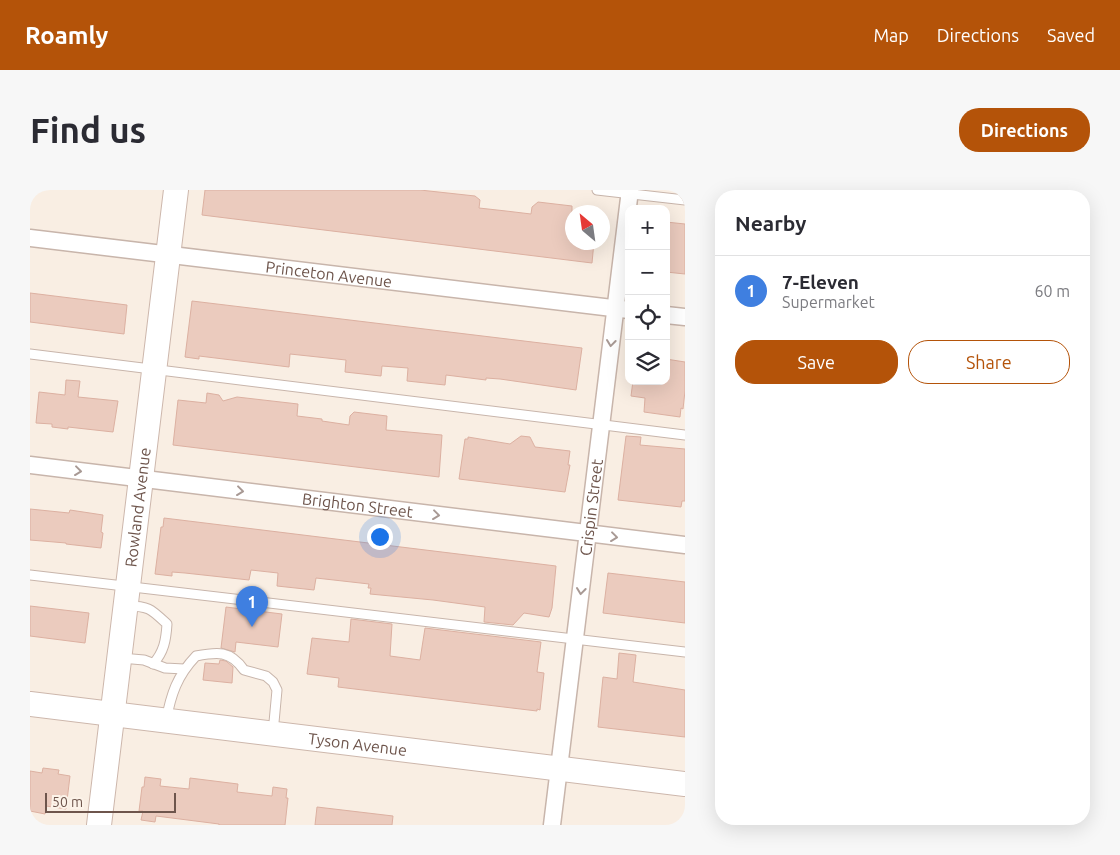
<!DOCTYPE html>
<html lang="en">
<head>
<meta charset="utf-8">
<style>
  :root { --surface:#fff; --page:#f7f7f7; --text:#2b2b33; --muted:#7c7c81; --line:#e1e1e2; --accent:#b45309 }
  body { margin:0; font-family:Ubuntu,sans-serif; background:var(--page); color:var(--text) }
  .controls { position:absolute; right:15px; top:15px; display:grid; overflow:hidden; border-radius:10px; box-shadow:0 5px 20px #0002 }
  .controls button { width:45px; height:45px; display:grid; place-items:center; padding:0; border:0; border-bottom:1px solid var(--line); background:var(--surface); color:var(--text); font:25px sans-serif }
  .compass { position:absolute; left:535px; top:15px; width:45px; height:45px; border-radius:50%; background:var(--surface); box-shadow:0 5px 20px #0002; rotate:331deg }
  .scale { position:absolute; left:15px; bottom:12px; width:131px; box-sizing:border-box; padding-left:5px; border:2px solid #6e554c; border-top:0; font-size:14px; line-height:18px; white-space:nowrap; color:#6e554c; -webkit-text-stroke:4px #fcf3e9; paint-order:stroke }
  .you { position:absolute; left:349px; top:346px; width:18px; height:18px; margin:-12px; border:4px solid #fff; border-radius:50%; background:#1a73e8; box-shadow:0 0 0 8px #1a73e833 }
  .badge { display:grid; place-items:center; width:32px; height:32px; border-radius:50%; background:var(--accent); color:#fff; font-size:16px; font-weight:700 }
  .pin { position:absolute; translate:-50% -41px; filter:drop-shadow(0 1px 2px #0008) }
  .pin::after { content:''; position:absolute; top:26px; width:18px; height:15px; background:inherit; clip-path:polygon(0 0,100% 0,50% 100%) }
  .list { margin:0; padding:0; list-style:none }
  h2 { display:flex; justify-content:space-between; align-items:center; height:65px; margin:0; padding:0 20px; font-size:21px }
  h2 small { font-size:16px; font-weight:400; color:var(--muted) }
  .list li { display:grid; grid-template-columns:32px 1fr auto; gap:15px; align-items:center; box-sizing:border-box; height:70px; padding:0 20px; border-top:1px solid var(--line) }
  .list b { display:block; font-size:19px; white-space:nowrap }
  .list p { margin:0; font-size:16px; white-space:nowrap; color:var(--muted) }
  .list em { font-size:16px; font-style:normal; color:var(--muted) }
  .actions { display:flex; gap:10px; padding:15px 20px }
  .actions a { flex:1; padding:11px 0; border:1px solid var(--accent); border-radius:20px; text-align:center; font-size:18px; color:var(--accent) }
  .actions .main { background:var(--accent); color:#fff }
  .icon { flex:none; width:28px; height:28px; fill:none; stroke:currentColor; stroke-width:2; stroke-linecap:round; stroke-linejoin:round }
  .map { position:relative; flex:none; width:655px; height:635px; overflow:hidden; border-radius:20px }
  header { display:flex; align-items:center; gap:30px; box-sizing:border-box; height:70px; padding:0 25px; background:var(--accent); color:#fff }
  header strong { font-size:24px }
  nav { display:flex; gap:28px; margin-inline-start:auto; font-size:18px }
  .intro { display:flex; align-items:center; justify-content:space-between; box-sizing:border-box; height:120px; padding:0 30px }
  h1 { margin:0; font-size:35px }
  .button { padding:12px 22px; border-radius:20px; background:var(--accent); color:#fff; font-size:18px; font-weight:700 }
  main { display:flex; gap:30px; padding:0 30px }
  aside { flex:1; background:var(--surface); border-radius:20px; box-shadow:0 5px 20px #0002 }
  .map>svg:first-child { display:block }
  .building { fill:#ebcbbe; stroke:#dcb0a1 }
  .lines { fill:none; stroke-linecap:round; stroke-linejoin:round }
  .lane-casing { stroke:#c8b5ab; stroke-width:11 }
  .street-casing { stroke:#c8b5ab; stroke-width:19 }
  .secondary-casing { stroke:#cdb7ac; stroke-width:26 }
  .lane { stroke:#fff; stroke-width:9 }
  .street { stroke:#fff; stroke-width:16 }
  .secondary { stroke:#fff; stroke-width:24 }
  .oneway { stroke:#a89994 }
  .labels { text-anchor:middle; stroke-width:5; stroke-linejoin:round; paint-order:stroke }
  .street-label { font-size:16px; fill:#6e554c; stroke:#fcf3e9 }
</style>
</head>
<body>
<header>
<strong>Roamly</strong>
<nav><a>Map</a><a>Directions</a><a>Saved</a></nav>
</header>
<div class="intro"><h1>Find us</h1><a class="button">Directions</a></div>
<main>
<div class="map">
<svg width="655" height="635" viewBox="0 0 655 635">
  <rect width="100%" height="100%" fill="#f9eee3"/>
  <!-- building -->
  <g class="building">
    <polygon points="175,0 390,0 445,6 450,10 449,18 476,21 501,24 502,17 508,12 542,16 542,52 564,52 562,73 172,25"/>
    <polygon points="636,32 655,34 655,84 636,82"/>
    <polygon points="0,103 97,115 94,144 0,132"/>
    <polygon points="162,111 552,158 546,200 470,189 456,188 456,190 416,185 415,195 377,191 378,178 352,176 351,186 315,182 316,170 260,164 259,177 169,166 169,169 155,167"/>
    <polygon points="636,169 655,172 655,201 653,219 651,218 650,227 614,222 615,208 601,206 603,191 636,191"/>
    <polygon points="36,190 50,191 48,207 88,211 83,242 38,237 38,239 22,237 22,234 6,233 9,202 35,205"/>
    <polygon points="177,203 189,205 193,211 207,207 268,214 267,226 292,229 292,231 319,235 320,226 324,222 357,226 356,240 412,245 409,287 143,255 148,210 176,213"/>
    <polygon points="491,246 500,247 505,257 540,261 538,275 540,275 535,302 429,289 435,249 438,249 438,247 480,254"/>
    <polygon points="596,246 611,247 610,255 655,259 655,311 652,311 651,317 588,310"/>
    <polygon points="0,319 39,323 40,320 73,325 71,342 73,343 71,358 36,354 36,353 0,350"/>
    <polygon points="134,328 526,376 522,418 519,427 494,423 483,435 454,432 455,417 403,410 340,404 341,398 338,398 339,394 286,388 284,400 247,396 248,383 221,380 219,390 155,383 142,382 142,386 125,384 131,337 133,337"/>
    <polygon points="578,383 655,392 655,433 573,423"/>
    <polygon points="0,416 59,423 55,453 0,446"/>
    <polygon points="196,417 252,424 248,457 206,452 205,462 191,458"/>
    <polygon points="321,429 362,434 360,466 390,470 395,438 511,452 507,482 514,483 510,520 507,519 507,521 482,518 308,497 309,488 277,484 282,448 319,452"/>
    <polygon points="589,463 606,465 603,492 655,500 655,547 568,537 573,487 587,489"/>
    <polygon points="190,470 196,471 203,477 202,493 173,490 175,473 189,474"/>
    <polygon points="13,578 29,580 28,584 40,586 36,619 16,616 15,624 0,621 0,581 12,583"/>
    <polygon points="115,587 131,589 130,596 159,599 160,588 208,594 207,602 242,606 243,597 257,599 256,608 258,608 255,635 189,635 189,634 126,626 125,632 111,630 113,621 109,621 112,597 114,597"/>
    <polygon points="287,617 363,626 362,635 285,635"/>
  </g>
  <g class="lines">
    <!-- lane casing -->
    <g class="lane-casing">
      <g id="lane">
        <polyline points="567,0 655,10"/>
        <polyline points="0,164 655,245"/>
        <polyline points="0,385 655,462"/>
        <path d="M 97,416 C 119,416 121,419 137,434 C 136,450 134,462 123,474"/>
        <polyline points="91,468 114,470 135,478 154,479"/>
        <path d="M 136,531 C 141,504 147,486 166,466 C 187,462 200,460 214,480 L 236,486 L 243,492 L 247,500 L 243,543"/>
      </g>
    </g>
    <!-- street casing -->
    <g class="street-casing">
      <g id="street">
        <path id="s1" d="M 0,48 L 599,120"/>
        <polyline points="636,125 655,127"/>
        <path id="s2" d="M 0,275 L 655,355"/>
        <path id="s3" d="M 522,635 L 600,0"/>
      </g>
    </g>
    <!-- secondary casing -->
    <g class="secondary-casing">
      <g id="secondary">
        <path id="s4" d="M 0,514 L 655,594"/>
        <path id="s5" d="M 69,635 L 146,0"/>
      </g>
    </g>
    <!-- lane -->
    <use href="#lane" class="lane"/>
    <!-- street -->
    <use href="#street" class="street"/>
    <!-- secondary -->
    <use href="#secondary" class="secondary"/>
  </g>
  <!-- one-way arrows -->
  <defs><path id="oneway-chevron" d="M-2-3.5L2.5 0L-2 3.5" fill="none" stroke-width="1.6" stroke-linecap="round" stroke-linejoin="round" transform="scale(1.25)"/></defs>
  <g class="oneway">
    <use href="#oneway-chevron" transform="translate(581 153) rotate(97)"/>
    <use href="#oneway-chevron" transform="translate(48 281) rotate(7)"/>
    <use href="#oneway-chevron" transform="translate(210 301) rotate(7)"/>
    <use href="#oneway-chevron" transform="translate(406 325) rotate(7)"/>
    <use href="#oneway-chevron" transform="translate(584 347) rotate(7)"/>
    <use href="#oneway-chevron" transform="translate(551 401) rotate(97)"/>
  </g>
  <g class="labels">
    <!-- street labels -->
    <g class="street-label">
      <text dy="6" stroke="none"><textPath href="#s1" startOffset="301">Princeton Avenue</textPath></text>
      <text dy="6" stroke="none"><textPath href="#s2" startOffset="330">Brighton Street</textPath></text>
      <text dy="6" stroke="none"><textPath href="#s5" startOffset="320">Rowland Avenue</textPath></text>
      <text dy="6" stroke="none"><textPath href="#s3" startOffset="320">Crispin Street</textPath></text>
      <text dy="6" stroke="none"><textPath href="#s4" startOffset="330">Tyson Avenue</textPath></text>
    </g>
  </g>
</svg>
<div class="controls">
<button>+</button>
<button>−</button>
<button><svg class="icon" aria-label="locate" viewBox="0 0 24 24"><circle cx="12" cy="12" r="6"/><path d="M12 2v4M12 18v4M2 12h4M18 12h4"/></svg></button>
<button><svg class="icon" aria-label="layers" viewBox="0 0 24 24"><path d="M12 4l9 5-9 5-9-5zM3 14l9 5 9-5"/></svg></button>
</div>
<svg class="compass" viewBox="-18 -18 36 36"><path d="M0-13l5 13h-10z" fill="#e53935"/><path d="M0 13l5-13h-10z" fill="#7c7c81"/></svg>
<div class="scale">50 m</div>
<div class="you"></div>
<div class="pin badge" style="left:222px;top:437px;background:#3f7fe0">1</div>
</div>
<aside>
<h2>Nearby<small></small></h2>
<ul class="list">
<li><span class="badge" style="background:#3f7fe0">1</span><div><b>7-Eleven</b><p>Supermarket</p></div><em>60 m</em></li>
</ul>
<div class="actions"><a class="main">Save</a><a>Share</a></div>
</aside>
</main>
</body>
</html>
